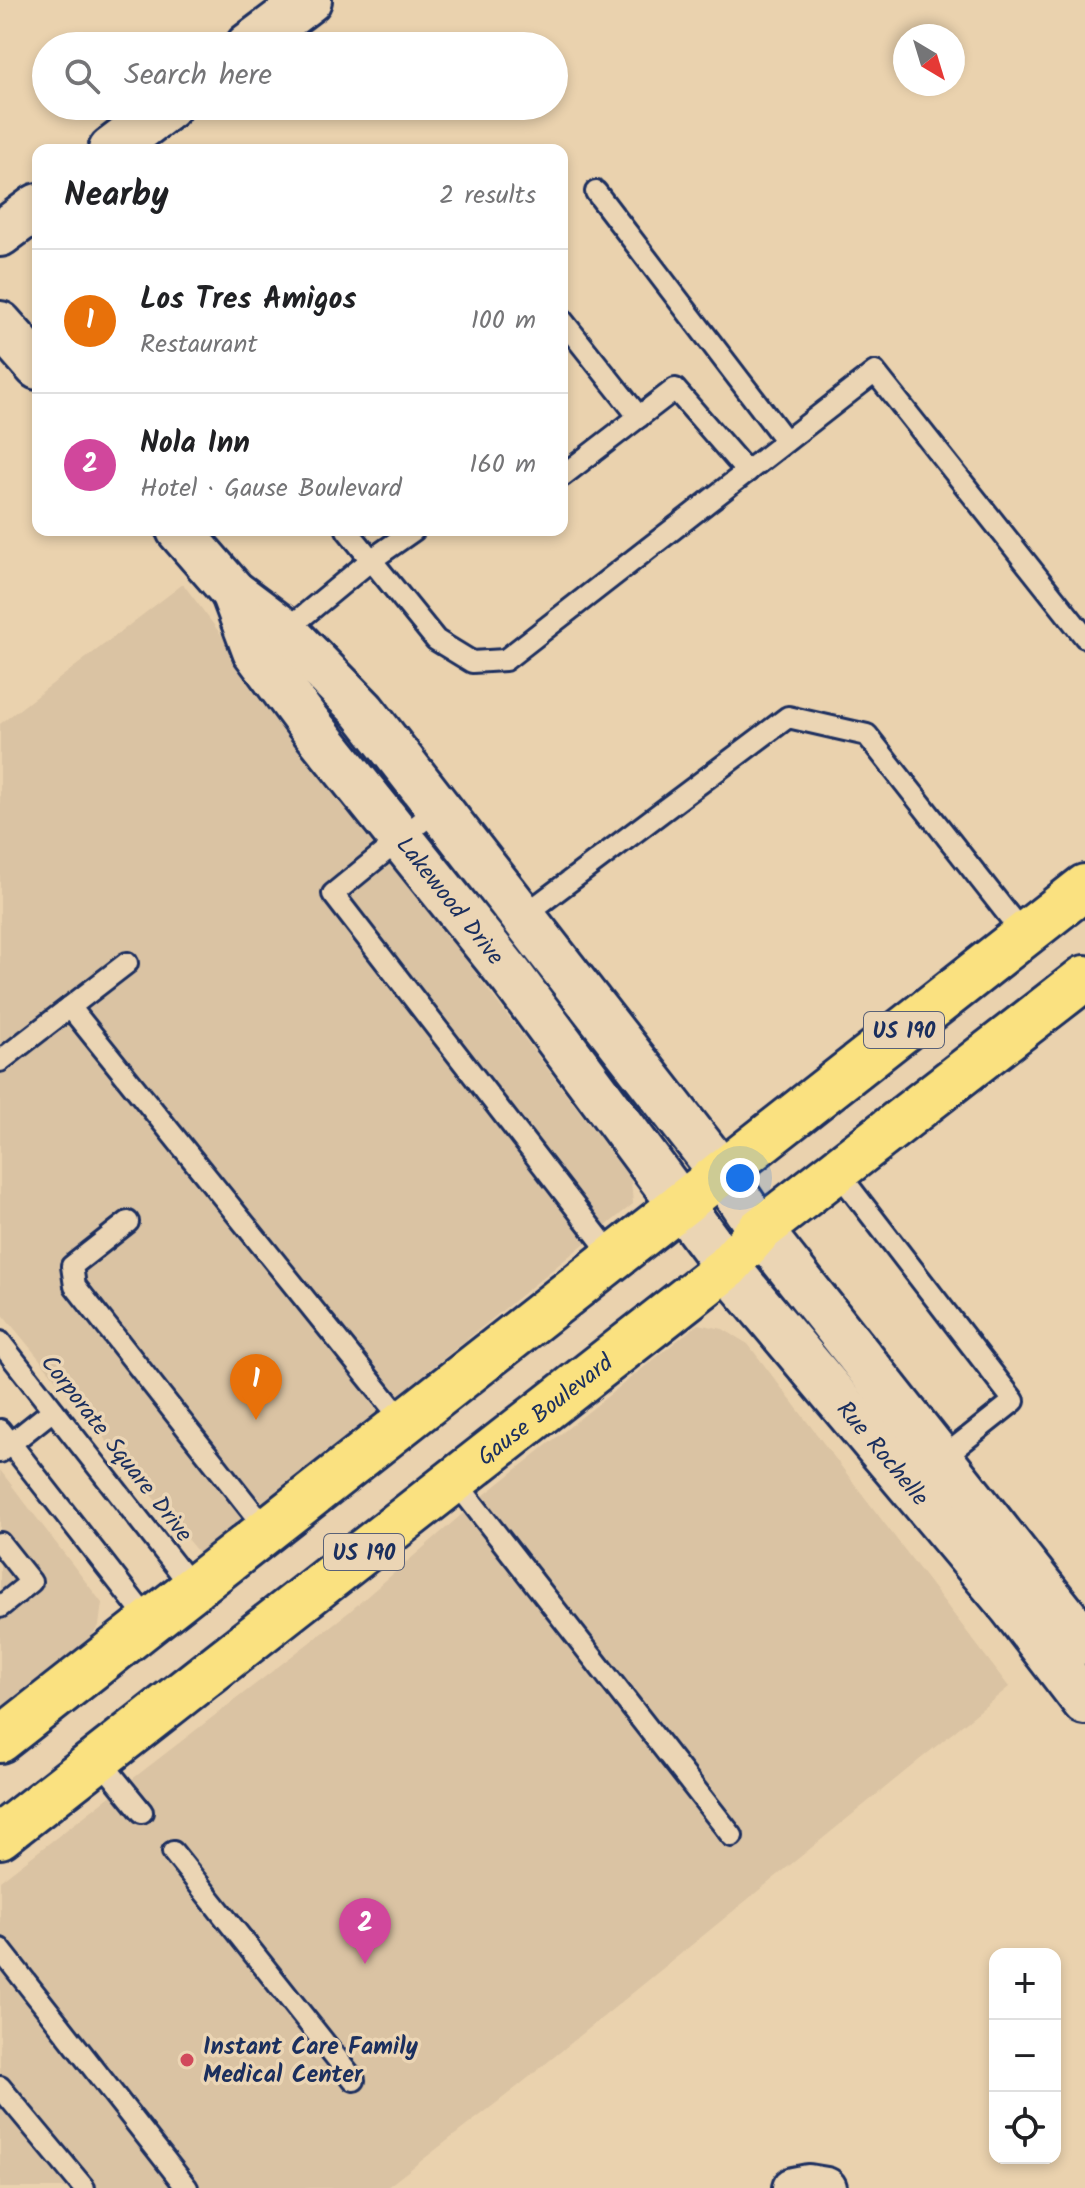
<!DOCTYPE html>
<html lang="en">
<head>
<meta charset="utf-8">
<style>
  :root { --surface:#fff; --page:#f6f6f6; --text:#202124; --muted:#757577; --line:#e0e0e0; --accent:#d1495b }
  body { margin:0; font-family:Kalam,sans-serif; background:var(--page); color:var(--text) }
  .controls { position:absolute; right:24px; bottom:24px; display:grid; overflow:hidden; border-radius:16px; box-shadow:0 4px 12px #0003 }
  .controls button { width:72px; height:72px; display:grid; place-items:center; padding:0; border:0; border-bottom:2px solid var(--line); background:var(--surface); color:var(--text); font:40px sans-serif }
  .compass { position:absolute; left:893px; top:24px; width:72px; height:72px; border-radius:50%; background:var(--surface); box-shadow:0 4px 12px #0003; rotate:142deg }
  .you { position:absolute; left:740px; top:1178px; width:28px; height:28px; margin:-20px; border:6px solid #fff; border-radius:50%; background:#1a73e8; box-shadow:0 0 0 12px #1a73e833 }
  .badge { display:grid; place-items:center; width:52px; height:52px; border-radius:50%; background:var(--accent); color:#fff; font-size:26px; font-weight:700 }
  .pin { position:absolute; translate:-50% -66px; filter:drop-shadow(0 2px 4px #0008) }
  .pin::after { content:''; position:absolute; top:42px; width:28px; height:24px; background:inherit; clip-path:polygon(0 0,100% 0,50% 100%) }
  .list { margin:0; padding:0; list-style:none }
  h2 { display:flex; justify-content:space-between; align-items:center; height:104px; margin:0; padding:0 32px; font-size:34px }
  h2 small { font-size:26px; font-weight:400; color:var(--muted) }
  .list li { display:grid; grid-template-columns:52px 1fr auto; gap:24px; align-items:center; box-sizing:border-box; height:144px; padding:0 32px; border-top:2px solid var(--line) }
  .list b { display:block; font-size:30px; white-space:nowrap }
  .list p { margin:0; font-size:26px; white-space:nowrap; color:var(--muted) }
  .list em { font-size:26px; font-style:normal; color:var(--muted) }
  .icon { flex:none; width:44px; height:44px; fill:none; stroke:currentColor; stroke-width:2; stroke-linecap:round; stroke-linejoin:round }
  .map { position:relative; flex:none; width:1085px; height:2188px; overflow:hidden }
  .search { position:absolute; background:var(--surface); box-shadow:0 4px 12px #0003; left:32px; top:32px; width:536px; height:88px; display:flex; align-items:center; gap:20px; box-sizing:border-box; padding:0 28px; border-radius:44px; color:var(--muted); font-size:30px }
  .panel { position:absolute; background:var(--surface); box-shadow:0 4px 12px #0003; left:32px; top:144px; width:536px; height:392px; border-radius:16px }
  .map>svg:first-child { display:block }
  .built { fill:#dac3a3 }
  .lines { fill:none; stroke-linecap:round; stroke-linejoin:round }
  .service-casing { stroke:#1b2f5e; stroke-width:26 }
  .minor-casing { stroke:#1b2f5e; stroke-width:46 }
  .tertiary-casing { stroke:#1b2f5e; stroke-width:50 }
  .primary-casing { stroke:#1b2f5e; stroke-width:50 }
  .service { stroke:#ebd5b4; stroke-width:20 }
  .minor { stroke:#ebd5b4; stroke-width:40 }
  .tertiary { stroke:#ebd5b4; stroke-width:44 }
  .primary { stroke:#fae180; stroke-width:44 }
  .poi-dot { fill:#d1495b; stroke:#ebd5b4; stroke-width:3 }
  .labels { text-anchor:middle; stroke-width:7; stroke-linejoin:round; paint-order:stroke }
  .shield { fill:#ebd5b4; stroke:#596178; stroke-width:2 }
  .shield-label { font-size:22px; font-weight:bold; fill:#1b2f5e }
  .street-label { font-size:24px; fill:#1b2f5e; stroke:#ebd5b4 }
  .poi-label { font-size:24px; font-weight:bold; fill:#1b2f5e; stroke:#ebd5b4; text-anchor:start }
</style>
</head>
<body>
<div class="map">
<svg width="1085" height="2188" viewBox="0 0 1085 2188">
  <rect width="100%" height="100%" fill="#ead2ae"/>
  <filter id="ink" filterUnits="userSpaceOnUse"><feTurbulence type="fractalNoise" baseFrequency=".0125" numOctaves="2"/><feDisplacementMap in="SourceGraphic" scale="16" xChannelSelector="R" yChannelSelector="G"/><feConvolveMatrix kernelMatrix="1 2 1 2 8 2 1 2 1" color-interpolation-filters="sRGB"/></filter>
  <g filter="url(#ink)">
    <!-- built -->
    <g class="built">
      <polygon points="183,584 631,1180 633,1204 201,1556 0,1311 0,724"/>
      <polygon points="698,1324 723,1329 748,1344 1009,1687 517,2087 386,2188 0,2188 0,1881 349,1612 483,1496"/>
      <polygon points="0,1470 102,1603 99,1626 84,1646 0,1709"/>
    </g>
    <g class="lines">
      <!-- service casing -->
      <g class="service-casing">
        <g id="service">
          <polyline points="596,192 786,441"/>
          <polyline points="562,320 639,417"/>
          <polyline points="562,476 675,389 747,472"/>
          <polyline points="347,530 436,640 472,662 505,660 875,372 1085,637"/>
          <polyline points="285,631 371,560 414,530"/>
          <polyline points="437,809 333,894 613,1256"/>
          <polyline points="522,917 788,717 867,735 1024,935"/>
          <polyline points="70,1007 403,1421"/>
          <polyline points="0,1061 127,963"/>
          <polyline points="837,1171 1014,1401 941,1459"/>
          <polyline points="128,1222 72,1266 75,1286 266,1529"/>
          <polyline points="0,1342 192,1587"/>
          <polyline points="0,1430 149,1621"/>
          <polyline points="0,1452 53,1410"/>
          <polyline points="455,1481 732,1836"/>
          <polyline points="0,1543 31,1582 0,1607"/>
          <polyline points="99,1759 142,1812"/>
          <polyline points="173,1852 354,2080"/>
          <polyline points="0,1949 187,2188"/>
          <polyline points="0,2087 84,2188"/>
        </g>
      </g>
      <!-- minor casing -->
      <g class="minor-casing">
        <polyline id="minor" points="793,2188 808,2185 826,2188"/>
      </g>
      <!-- tertiary casing -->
      <g class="tertiary-casing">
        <g id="tertiary">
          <polyline points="248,46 309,0"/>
          <polyline points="111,150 169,106"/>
          <polyline points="0,234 38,206"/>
          <polyline points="0,324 38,367"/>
          <polyline points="179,530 233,592 285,631 363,711 722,1173 760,1230 1085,1642"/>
          <path id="s1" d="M 233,592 L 255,651 L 306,720 L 511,976 L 727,1267 L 1012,1607 L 1085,1702"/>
        </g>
      </g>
      <!-- primary casing -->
      <g class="primary-casing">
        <g id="primary">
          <polyline points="0,1740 1085,887"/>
          <path id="s2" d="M 0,1836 L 727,1267 L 760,1230 L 1085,978"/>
        </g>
      </g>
      <!-- service -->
      <use href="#service" class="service"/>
      <!-- minor -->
      <use href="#minor" class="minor"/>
      <!-- tertiary -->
      <use href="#tertiary" class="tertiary"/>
      <!-- primary -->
      <use href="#primary" class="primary"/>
    </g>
  </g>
  <!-- markers -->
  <circle class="poi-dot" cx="187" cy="2060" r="8"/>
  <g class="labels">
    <!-- shield labels -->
    <g class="shield">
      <rect x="864" y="1012" width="80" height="36" rx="6"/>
      <rect x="324" y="1534" width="80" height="36" rx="6"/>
    </g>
    <g class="shield-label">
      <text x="904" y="1038">US 190</text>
      <text x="364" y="1560">US 190</text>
    </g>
    <!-- street labels -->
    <g class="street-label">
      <text dy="8" stroke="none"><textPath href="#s1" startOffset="380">Lakewood Drive</textPath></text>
      <text dy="8" stroke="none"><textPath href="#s2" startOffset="692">Gause Boulevard</textPath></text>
      <text transform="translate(117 1448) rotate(52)" y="8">Corporate Square Drive</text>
      <text dy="8" stroke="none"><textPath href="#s1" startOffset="1082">Rue Rochelle</textPath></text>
    </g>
    <!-- poi labels -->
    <g class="poi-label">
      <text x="203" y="2054">Instant Care Family<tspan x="203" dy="28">Medical Center</tspan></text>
    </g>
  </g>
</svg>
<div class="controls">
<button>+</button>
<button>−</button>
<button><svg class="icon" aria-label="locate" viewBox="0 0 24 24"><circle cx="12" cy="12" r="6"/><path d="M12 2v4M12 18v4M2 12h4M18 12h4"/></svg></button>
</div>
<svg class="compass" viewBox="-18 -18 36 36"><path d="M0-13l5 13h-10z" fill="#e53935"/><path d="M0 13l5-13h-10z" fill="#757577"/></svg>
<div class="you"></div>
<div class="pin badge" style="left:256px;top:1420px;background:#e8710a">1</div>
<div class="pin badge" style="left:365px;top:1964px;background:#d1479c">2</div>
<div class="search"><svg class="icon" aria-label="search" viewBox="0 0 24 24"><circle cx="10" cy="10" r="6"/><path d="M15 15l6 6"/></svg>Search here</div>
<section class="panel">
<h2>Nearby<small>2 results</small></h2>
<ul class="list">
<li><span class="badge" style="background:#e8710a">1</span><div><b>Los Tres Amigos</b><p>Restaurant</p></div><em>100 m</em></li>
<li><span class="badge" style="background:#d1479c">2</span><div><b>Nola Inn</b><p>Hotel · Gause Boulevard</p></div><em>160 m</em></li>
</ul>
</section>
</div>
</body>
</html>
